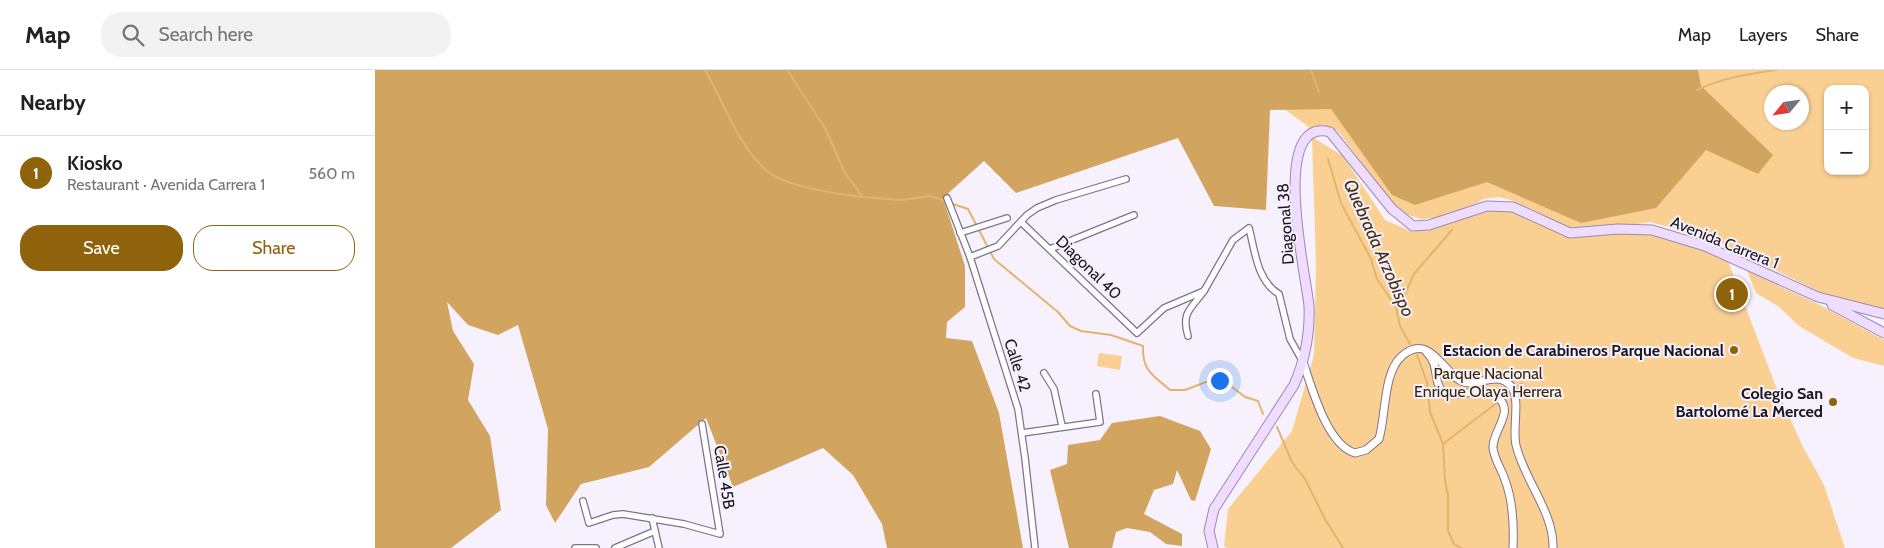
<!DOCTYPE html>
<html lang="en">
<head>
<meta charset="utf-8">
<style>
  :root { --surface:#fff; --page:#f2f2f2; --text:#202124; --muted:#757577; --line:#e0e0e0; --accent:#8f630b }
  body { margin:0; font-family:Cabin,sans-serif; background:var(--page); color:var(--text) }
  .controls { position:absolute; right:15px; top:15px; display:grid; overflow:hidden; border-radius:10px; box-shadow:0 1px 4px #0004 }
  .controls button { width:45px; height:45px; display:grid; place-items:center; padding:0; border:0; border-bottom:1px solid var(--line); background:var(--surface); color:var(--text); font:25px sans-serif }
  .compass { position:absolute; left:1389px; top:15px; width:45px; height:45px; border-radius:50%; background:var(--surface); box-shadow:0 1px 4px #0004; rotate:241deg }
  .you { position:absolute; left:844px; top:310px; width:18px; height:18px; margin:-12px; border:4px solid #fff; border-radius:50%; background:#1a73e8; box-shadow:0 0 0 8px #1a73e833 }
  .badge { display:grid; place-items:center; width:32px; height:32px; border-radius:50%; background:var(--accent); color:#fff; font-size:16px; font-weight:700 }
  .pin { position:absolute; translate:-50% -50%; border:2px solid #fff; box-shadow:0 1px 5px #0006 }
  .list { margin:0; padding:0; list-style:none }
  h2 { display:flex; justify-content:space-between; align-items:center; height:65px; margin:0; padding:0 20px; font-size:21px }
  h2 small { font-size:16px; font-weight:400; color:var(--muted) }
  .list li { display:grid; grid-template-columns:32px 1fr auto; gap:15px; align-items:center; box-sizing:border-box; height:75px; padding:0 20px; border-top:1px solid var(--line) }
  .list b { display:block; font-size:19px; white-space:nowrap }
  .list p { margin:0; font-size:16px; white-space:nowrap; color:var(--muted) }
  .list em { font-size:16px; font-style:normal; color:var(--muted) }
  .actions { display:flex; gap:10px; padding:15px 20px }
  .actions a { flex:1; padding:11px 0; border:1px solid var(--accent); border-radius:20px; text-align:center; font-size:18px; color:var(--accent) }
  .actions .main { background:var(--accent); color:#fff }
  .icon { flex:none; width:28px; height:28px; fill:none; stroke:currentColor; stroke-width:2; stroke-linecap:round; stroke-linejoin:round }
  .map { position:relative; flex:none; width:1509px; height:478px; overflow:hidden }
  header { display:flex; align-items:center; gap:30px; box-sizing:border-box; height:70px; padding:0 25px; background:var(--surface); border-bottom:1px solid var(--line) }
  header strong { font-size:24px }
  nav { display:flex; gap:28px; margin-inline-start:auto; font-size:18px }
  .search { width:350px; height:45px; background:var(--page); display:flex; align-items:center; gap:12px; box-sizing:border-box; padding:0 18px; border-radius:20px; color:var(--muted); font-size:19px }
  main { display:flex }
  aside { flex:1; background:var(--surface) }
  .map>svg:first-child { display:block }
  .green { fill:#f9d092; fill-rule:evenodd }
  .forest { fill:#d1a55f }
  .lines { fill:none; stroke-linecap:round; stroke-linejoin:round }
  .stream { stroke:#e2b46e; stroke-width:2 }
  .minor-casing { stroke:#7f728b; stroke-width:8 }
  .tertiary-casing { stroke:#7f728b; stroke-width:9 }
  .primary-casing { stroke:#9e89b1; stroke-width:11 }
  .minor { stroke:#fff; stroke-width:5.5 }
  .tertiary { stroke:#fff; stroke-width:7 }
  .primary { stroke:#efddff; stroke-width:9 }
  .poi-dot { fill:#8f630b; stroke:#f6f1fc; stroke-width:2 }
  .labels { text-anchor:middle; stroke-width:4; stroke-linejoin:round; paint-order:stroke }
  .street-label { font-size:16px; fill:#1b1620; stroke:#f6f1fc }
  .poi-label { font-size:16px; font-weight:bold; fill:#1b1620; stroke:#f6f1fc; text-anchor:end }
  .park-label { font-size:16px; fill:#382606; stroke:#f6f1fc }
  .water-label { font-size:18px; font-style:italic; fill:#463315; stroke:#f6f1fc }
</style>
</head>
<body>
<header>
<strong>Map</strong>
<div class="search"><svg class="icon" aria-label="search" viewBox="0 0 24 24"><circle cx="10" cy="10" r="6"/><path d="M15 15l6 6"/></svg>Search here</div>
<nav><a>Map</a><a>Layers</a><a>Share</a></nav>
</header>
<main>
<aside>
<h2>Nearby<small></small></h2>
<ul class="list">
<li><span class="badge">1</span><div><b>Kiosko</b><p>Restaurant · Avenida Carrera 1</p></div><em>560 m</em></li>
</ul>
<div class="actions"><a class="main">Save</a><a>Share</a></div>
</aside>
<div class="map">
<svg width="1509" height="478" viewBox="0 0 1509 478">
  <rect width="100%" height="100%" fill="#f6f1fc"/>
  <!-- green -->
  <g class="green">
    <path d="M 857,0 L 1509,0 L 1509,241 L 1462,230 L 1332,167 L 1275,152 L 1234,159 L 1198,160 L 1136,130 L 1124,127 L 1108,129 L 1100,134 L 1060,148 L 1046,149 L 1024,142 L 963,61 L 948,55 L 935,58 ZM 1453,19 L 1490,19 L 1490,101 L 1453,101 ZM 1396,22 L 1426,22 L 1426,52 L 1396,52 Z"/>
    <polygon points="937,67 968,86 1010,150 1038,162 1121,139 1140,141 1174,159 1196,164 1273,161 1309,170 1353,191 1403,322 1428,377 1449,415 1470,478 852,478 849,476 853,439 917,361 939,285 941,195"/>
    <polygon points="1372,201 1441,233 1509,270 1509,296 1478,288 1424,256 1403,236 1381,223"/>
    <polygon points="724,283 747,286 745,300 722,296"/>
  </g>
  <!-- forest -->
  <g class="forest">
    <polygon points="0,0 1323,0 1326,16 1398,85 1383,104 1331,80 1281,138 1206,153 1112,112 1040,135 1017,125 956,39 895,40 891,140 839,136 803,68 641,123 609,91 568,128 590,196 590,237 572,252 571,268 597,271 624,343 648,478 512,478 507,454 478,405 448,378 358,417 331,348 274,397 206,414 180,453 171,435 173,359 143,255 123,265 93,255 72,232 78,261 99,294 93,330 115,366 126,440 76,478 0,478"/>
    <polygon points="785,346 825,361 836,379 820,431 816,430 802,400 798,414 779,420 769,444 807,464 807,476 791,474 775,462 752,458 741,462 737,478 694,478 675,400 692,394 693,375 725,370 737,353"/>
  </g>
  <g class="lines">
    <!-- stream -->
    <g class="stream">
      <path d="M 330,0 C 349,33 362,74 392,101 C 409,116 463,124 486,127"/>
      <polyline points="412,0 450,58 470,103 488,127 526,130 555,126 571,131"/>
      <polyline points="936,0 944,22"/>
      <path d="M 1322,20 C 1347,8 1373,4 1401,0"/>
      <polyline points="953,89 966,133 996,189 1002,209 1021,237 1025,256 1035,274"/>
      <path d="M 575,133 L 593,139 L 619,189 L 683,242 L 695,256 L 706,261 L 736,265 L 768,276 C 767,301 778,305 795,320 L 810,320 L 844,307 L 870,327 L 883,331 L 888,344"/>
      <polyline points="1021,237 1027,231 1039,204 1077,160"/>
      <polyline points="1042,285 1052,312 1055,342 1068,374 1070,411 1073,425 1073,461 1079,474 1086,478"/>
      <polyline points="1139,319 1147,313"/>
      <polyline points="1128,329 1136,322"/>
      <polyline points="902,357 917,392 930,409 950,449 968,478"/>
      <polyline points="1068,374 1123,332"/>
    </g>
    <!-- minor casing -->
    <g class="minor-casing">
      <g id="minor">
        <polyline points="572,128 595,187 643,339 650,388 660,478"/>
        <path d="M 646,152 L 762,263 L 789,238 L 829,221 L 858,170 L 874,158 C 880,181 882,211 904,224 L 915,269 L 928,292"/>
        <polyline points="585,163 632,148"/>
        <polyline points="675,179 759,145"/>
        <polyline points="595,187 623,176 652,145 662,138 681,130 751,109"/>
        <path d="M 813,266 C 806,242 816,239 829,221"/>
        <polyline points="669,303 679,319 687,356"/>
        <polyline points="647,363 725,352 721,324"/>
        <polyline points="208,431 214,453 238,445 248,444 309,454 345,464 327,354"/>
        <polyline points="277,448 284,478"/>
        <polyline points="200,478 221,478"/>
        <polyline points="240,478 280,461"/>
      </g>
    </g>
    <!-- tertiary casing -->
    <g class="tertiary-casing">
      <g id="tertiary">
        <path d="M 1052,283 C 1065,295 1057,311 1069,324 C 1085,329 1105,314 1121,326 C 1142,341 1117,360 1118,378 C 1119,389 1127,400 1130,410 C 1138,431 1139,456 1138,478"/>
        <path d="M 928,292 C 937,318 952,375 980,383 L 991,380 L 1004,369 C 1011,346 1008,302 1027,286 C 1054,262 1068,302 1086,311 C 1102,319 1121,299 1136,316 C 1146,329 1137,359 1141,375 C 1149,410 1179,442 1178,478"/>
      </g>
    </g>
    <!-- primary casing -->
    <g class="primary-casing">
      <g id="primary">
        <polyline points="1457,235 1509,263"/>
        <path d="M 838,478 L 834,461 L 839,439 L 919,315 C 930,290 935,263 934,236 C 932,210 893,45 955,62 L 1017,139 L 1038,156 L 1054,155 L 1112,136 L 1138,137 L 1195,163 L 1243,159 L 1277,160 L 1330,176 L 1443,227 L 1509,244"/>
      </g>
    </g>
    <!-- minor -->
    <use href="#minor" class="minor"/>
    <!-- tertiary -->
    <use href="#tertiary" class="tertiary"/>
    <!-- primary -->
    <use href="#primary" class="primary"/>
  </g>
  <!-- markers -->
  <g class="poi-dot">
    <circle cx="1359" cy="280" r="5"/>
    <circle cx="1458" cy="332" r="5"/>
  </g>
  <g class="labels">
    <!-- street labels -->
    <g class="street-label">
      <text transform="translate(910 154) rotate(-94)" y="6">Diagonal 38</text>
      <text transform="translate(1350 172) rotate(22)" y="6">Avenida Carrera 1</text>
      <text transform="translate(714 197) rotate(44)" y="6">Diagonal 40</text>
      <text transform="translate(643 295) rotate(72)" y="6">Calle 42</text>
      <text transform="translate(350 407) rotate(81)" y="6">Calle 45B</text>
    </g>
    <!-- poi labels -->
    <g class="poi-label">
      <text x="1349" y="286">Estacion de Carabineros Parque Nacional</text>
      <text x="1448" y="329">Colegio San<tspan x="1448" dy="18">Bartolomé La Merced</tspan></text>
    </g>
    <!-- park labels -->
    <g class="park-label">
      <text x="1113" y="309">Parque Nacional<tspan x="1113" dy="18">Enrique Olaya Herrera</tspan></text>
    </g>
    <!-- water labels -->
    <g class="water-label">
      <text transform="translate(1004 178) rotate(66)" y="6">Quebrada Arzobispo</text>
    </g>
  </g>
</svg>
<div class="controls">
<button>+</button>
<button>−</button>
</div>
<svg class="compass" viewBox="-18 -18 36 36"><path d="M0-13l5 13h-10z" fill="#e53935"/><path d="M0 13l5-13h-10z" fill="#757577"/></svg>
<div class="you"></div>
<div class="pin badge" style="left:1357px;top:224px">1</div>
</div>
</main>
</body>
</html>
